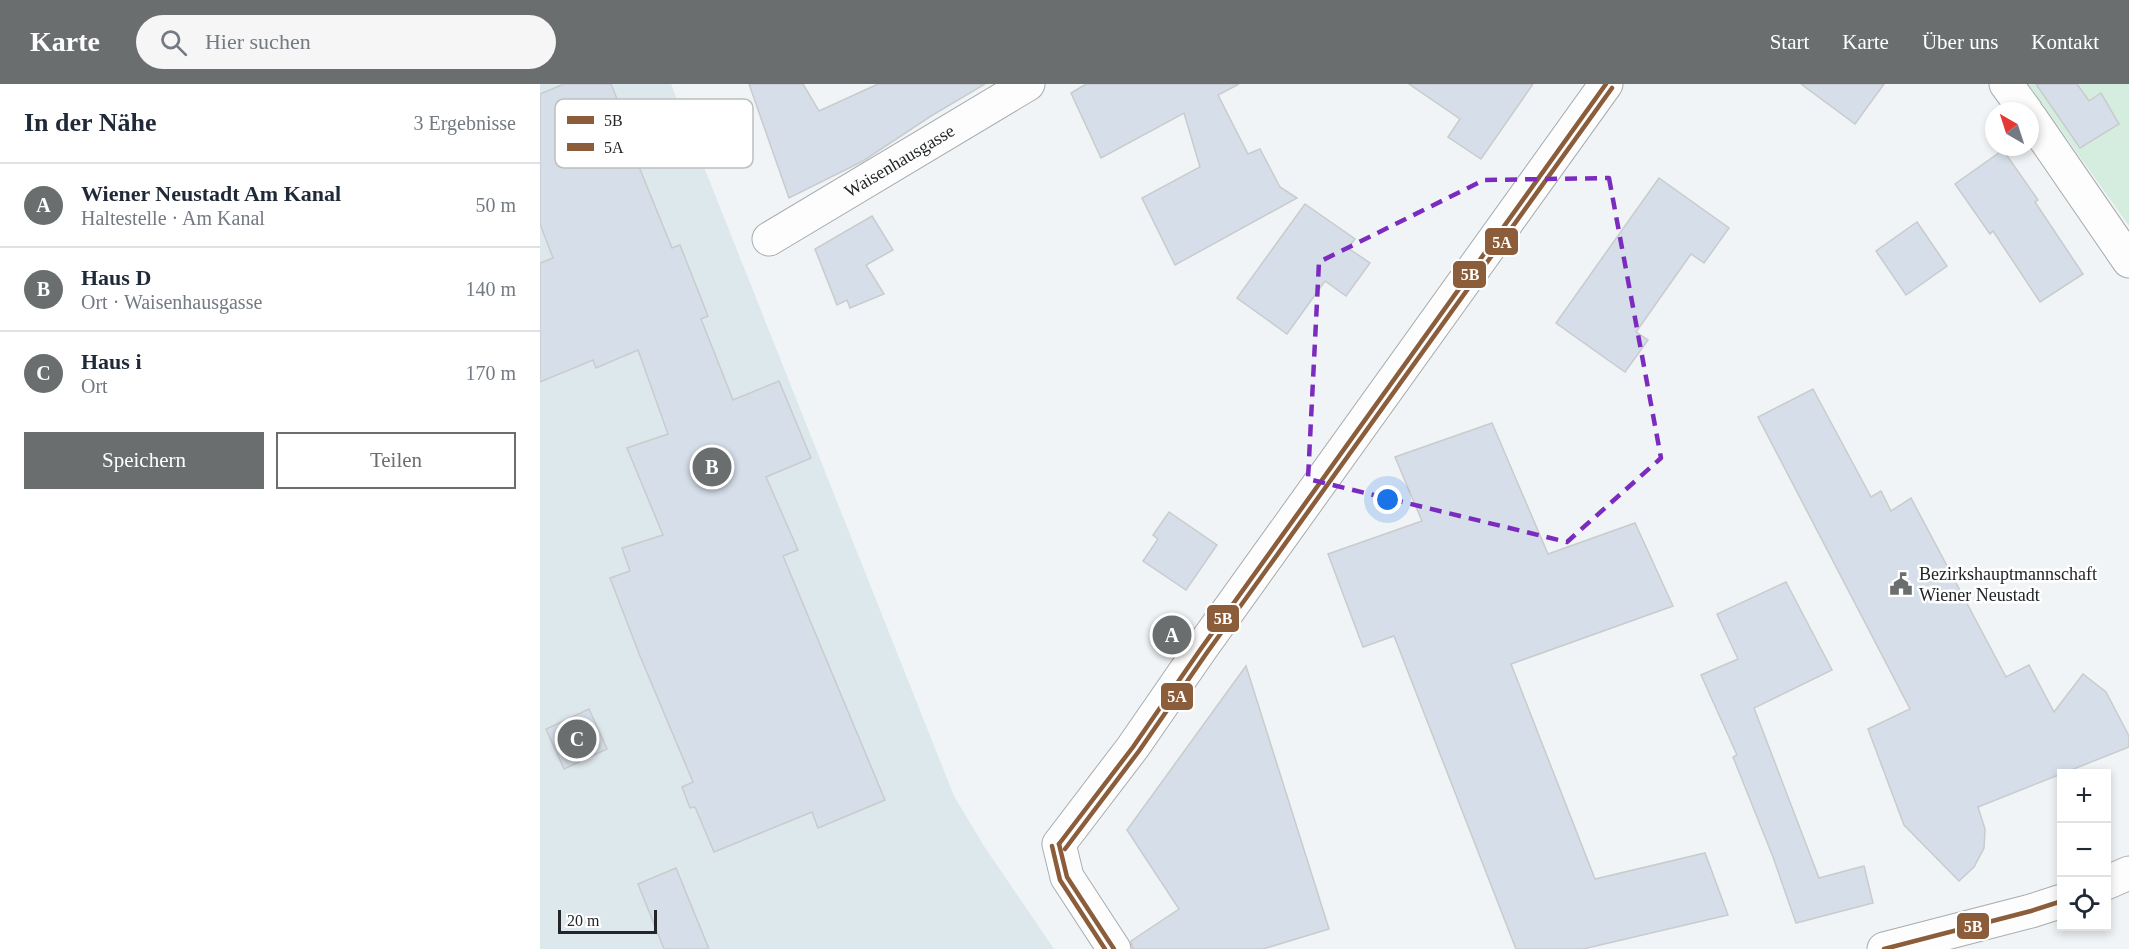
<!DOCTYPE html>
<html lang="de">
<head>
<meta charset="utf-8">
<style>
  :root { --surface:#fff; --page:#f6f6f7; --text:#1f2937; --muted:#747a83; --line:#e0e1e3; --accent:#6b6e6f }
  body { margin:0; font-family:"Times New Roman",serif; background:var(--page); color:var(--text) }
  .controls { position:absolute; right:18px; bottom:18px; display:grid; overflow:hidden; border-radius:0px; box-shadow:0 3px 9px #0003 }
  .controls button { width:54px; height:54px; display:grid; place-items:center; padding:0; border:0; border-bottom:2px solid var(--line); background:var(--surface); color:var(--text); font:30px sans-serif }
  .compass { position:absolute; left:1445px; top:18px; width:54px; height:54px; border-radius:50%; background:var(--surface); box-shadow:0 3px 9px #0003; rotate:321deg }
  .scale { position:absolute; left:18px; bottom:15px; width:99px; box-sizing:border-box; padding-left:6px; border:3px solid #232627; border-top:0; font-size:16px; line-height:21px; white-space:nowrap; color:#232627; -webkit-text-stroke:4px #fff; paint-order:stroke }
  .you { position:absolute; left:848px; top:416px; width:21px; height:21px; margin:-15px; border:4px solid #fff; border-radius:50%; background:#1a73e8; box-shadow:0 0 0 9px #1a73e833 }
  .badge { display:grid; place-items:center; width:39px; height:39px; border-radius:50%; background:var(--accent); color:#fff; font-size:20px; font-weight:700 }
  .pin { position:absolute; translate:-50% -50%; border:3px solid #fff; box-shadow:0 2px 6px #0006 }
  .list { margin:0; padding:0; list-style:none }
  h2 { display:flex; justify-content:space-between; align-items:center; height:78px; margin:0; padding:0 24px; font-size:26px }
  h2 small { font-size:20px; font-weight:400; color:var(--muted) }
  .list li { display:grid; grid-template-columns:39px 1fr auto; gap:18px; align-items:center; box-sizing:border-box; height:84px; padding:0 24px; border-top:2px solid var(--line) }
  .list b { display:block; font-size:22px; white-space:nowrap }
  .list p { margin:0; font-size:20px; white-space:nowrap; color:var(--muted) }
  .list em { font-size:20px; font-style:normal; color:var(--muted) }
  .actions { display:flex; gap:12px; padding:18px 24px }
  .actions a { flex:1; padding:14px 0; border:2px solid var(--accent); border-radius:0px; text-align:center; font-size:21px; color:var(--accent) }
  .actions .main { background:var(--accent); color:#fff }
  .icon { flex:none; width:33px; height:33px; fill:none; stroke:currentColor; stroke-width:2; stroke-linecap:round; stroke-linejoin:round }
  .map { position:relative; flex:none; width:1589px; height:865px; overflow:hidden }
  header { display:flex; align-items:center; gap:36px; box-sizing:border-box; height:84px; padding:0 30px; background:var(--accent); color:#fff }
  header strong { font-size:28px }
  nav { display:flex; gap:33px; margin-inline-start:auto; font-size:21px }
  .search { width:420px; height:54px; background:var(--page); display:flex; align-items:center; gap:15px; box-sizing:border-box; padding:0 21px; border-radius:33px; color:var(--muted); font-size:22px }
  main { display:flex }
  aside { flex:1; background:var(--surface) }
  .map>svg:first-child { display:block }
  .built { fill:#dde8ec }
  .green { fill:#d5edde }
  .building { fill:#d6dfe9; stroke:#c9cbcd; stroke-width:1.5 }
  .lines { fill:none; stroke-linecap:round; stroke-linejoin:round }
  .street-casing { stroke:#a8abac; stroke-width:35 }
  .primary-casing { stroke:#a8abac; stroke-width:35 }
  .street { stroke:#fdfdfe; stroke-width:33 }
  .primary { stroke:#fdfdfe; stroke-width:33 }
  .bus-1-casing { stroke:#fff; stroke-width:9 }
  .bus-2-casing { stroke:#fff; stroke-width:9 }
  .bus-1 { stroke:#8b5d3b; stroke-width:4.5 }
  .bus-2 { stroke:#8b5d3b; stroke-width:4.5 }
  .marked { fill:none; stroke:#7b2cbf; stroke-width:4.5; stroke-dasharray:12 8; stroke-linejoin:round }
  .labels { text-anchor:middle; stroke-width:5; stroke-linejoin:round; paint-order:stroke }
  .street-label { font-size:18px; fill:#232627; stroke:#fff }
  .poi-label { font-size:18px; fill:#232627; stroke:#fff; text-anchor:start }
  .key { fill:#fff; stroke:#bdbebe; stroke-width:1.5 }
  .key-label { font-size:16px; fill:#232627 }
  .line-badge { stroke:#fff; stroke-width:2 }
  .badge-label { font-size:16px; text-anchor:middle; font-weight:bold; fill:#fff }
</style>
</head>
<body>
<header>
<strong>Karte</strong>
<div class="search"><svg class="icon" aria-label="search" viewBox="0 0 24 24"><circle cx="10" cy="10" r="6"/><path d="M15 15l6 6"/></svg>Hier suchen</div>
<nav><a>Start</a><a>Karte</a><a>Über uns</a><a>Kontakt</a></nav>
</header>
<main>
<aside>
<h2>In der Nähe<small>3 Ergebnisse</small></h2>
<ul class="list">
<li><span class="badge">A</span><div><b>Wiener Neustadt Am Kanal</b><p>Haltestelle · Am Kanal</p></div><em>50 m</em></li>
<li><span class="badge">B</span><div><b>Haus D</b><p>Ort · Waisenhausgasse</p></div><em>140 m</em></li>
<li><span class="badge">C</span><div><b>Haus i</b><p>Ort</p></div><em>170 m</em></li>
</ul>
<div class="actions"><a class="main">Speichern</a><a>Teilen</a></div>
</aside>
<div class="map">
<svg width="1589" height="865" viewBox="0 0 1589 865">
  <rect width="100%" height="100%" fill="#f0f4f6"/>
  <!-- built -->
  <polygon class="built" points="0,0 131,0 414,712 444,762 514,865 0,865"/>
  <!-- green -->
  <polygon class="green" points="1488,0 1589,0 1589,142"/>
  <!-- building -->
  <g class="building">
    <polygon points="24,0 71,0 98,67 93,68 132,164 140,161 168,232 161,235 193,316 239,297 271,374 226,393 258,466 243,472 345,716 278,744 272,728 174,768 155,723 150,724 142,703 153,698 100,572 70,494 90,487 82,464 123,451 87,364 128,350 98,266 56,284 53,276 0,298 0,179 13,174 0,140 0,10"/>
    <polygon points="209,0 263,0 279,27 338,0 445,0 391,32 323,77 249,114"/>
    <polygon points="546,0 699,0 678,11 708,70 720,65 740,103 757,114 635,181 602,114 660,83 644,29 561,74 531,9"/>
    <polygon points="869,0 993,0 941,75 908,53 920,35"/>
    <polygon points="1261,0 1344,0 1315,40"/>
    <polygon points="1496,0 1537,0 1549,17 1561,9 1579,40 1540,64"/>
    <polygon points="1463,66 1498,116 1495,118 1543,190 1500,218 1453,147 1450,150 1415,100"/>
    <polygon points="1119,94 1189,144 1164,179 1151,170 1096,248 1108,256 1085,288 1016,239"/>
    <polygon points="765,120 815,155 808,164 830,179 806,212 785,197 747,250 697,214"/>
    <polygon points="332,132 353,166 326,181 344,210 310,224 307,216 297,221 275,165"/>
    <polygon points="1377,138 1407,182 1366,211 1336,167"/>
    <polygon points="1273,305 1331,413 1341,407 1351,427 1371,414 1466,593 1489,581 1514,628 1543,590 1566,608 1589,652 1589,663 1438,723 1445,745 1444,764 1434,783 1419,797 1364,741 1328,645 1370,625 1218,333"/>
    <polygon points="952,339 1008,470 1095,439 1133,522 971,580 1055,795 1165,769 1188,831 1043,865 976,865 854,552 823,563 788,470 882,437 855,373"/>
    <polygon points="629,428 677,461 646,506 603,477 618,455 613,451"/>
    <polygon points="1246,498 1292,586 1214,624 1279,794 1324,782 1333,819 1256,839 1233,773 1193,673 1197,671 1161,591 1198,575 1177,530"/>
    <polygon points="706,582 789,845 723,865 593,865 591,857 639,825 587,746"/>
    <polygon points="49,625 67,665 24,685 6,645"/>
    <polygon points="136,784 169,865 124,865 98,800"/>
  </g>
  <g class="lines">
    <!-- street casing -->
    <g class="street-casing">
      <g id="street">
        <polyline points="1466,0 1486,27"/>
        <polyline points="1490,33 1589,177"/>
        <path id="s1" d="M 229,155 L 488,0"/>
        <polyline points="574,865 527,793 519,760 593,663 660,566 1066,0"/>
      </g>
    </g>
    <!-- primary casing -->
    <g class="primary-casing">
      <g id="primary">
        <polyline points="1566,799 1589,789"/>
        <polyline points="1344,865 1491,827 1522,817"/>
      </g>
    </g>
    <!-- street -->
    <use href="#street" class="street"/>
    <!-- primary -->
    <use href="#primary" class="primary"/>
    <!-- bus-1 casing -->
    <g class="bus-1-casing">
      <g id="bus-1">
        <polyline points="519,760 593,663 660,566 1066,0"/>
        <polyline points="519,760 527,793 574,865"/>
        <polyline points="1344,865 1491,827 1522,817"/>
      </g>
    </g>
    <!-- bus-2 casing -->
    <g class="bus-2-casing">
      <g id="bus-2">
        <polyline points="512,762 520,796 565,865"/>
        <polyline points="525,765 599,667 666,570 1072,4"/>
      </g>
    </g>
    <!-- bus-1 -->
    <use href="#bus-1" class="bus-1"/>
    <!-- bus-2 -->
    <use href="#bus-2" class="bus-2"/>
  </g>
  <!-- marked area -->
  <path class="marked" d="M 1069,94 L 1121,374 L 1027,458 L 768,395 L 779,178 L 944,96 Z"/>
  <!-- icons -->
  <defs>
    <g id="civic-bare" transform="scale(1.8)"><path d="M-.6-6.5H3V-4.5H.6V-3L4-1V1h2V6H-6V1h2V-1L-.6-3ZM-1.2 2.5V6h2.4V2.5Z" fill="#6b6e6f" stroke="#fff" stroke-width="2.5" paint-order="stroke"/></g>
  </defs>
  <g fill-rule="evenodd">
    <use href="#civic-bare" x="1361" y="500"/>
  </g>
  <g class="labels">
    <!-- street labels -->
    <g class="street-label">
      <text dy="6" stroke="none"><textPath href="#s1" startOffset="152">Waisenhausgasse</textPath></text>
    </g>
    <!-- poi labels -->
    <g class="poi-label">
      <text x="1379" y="496">Bezirkshauptmannschaft<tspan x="1379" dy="21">Wiener Neustadt</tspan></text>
    </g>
  </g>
  <!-- legend -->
  <rect x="15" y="15" width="198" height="69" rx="9" class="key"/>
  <rect x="27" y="32" width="27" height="8" fill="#8b5d3b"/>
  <rect x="27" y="59" width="27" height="8" fill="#8b5d3b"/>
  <g class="key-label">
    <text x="64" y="42">5B</text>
    <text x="64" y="69">5A</text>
  </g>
  <g class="line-badge">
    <rect x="944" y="143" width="35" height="29" rx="6" fill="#8b5d3b"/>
    <rect x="912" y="176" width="35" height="29" rx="6" fill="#8b5d3b"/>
    <rect x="666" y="520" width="34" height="29" rx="6" fill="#8b5d3b"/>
    <rect x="620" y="598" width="34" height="29" rx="6" fill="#8b5d3b"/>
    <rect x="1416" y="828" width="34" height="28" rx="6" fill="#8b5d3b"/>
  </g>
  <g class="badge-label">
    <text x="962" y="164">5A</text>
    <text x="930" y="196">5B</text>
    <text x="683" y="540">5B</text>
    <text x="637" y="618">5A</text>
    <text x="1433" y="848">5B</text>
  </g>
</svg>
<div class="controls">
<button>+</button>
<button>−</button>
<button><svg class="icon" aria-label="locate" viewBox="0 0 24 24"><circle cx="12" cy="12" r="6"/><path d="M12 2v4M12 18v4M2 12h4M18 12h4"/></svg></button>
</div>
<svg class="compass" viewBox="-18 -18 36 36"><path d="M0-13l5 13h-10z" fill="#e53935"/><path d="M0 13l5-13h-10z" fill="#747a83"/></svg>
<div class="scale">20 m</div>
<div class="you"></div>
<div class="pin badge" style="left:632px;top:551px">A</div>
<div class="pin badge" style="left:172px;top:383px">B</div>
<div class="pin badge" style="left:37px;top:655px">C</div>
</div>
</main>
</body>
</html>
